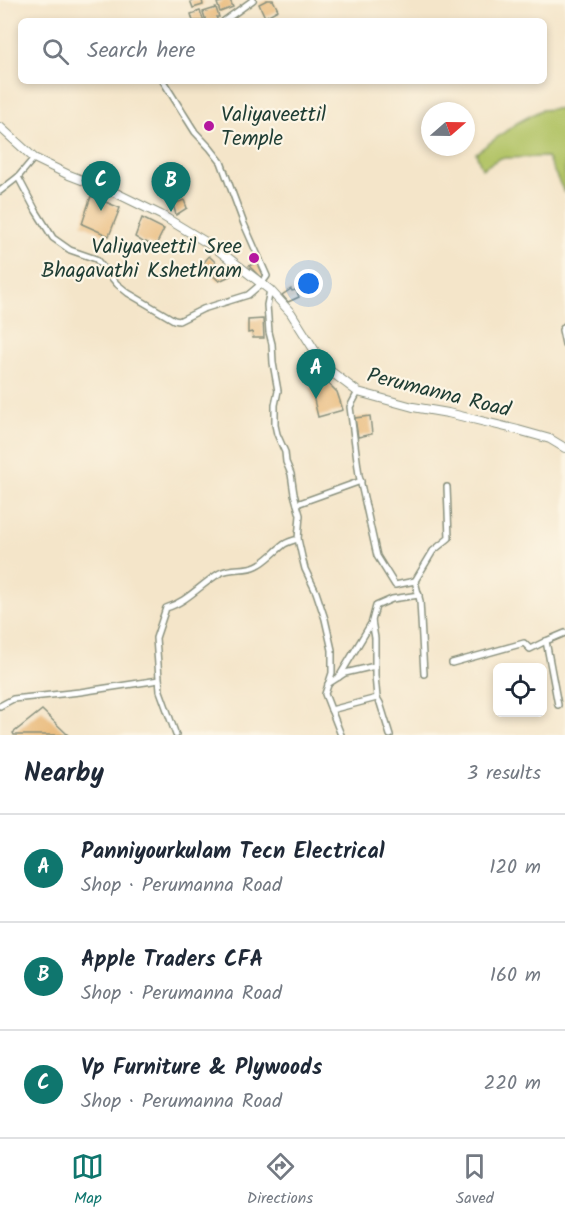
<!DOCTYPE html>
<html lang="en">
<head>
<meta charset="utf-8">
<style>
  :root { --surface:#fff; --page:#f6f6f7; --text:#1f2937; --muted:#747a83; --line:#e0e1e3; --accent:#0f766e }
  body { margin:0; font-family:Kalam,sans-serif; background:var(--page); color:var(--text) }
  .controls { position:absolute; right:18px; bottom:18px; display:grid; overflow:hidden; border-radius:9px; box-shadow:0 3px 9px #0003 }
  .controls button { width:54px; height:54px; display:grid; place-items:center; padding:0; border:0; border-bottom:2px solid var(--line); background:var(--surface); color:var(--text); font:30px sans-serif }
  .compass { position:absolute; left:421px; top:102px; width:54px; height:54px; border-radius:50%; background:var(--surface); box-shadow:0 3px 9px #0003; rotate:70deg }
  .you { position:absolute; left:309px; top:284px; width:21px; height:21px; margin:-15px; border:4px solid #fff; border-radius:50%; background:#1a73e8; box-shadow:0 0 0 9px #1a73e833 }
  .badge { display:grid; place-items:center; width:39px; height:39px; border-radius:50%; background:var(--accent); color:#fff; font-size:20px; font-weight:700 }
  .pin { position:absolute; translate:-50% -50px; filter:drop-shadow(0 2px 3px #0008) }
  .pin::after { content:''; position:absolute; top:32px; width:21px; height:18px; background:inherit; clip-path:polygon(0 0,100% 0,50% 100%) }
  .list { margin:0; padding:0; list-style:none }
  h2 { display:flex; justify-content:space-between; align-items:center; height:78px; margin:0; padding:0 24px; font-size:26px }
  h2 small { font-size:20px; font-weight:400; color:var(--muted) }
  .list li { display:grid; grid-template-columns:39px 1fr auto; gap:18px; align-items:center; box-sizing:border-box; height:108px; padding:0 24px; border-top:2px solid var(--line) }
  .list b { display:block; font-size:22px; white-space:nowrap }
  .list p { margin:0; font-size:20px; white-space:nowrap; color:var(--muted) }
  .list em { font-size:20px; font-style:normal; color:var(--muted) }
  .icon { flex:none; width:33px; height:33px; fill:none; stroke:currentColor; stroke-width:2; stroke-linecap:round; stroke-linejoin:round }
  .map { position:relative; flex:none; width:565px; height:735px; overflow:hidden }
  .search { position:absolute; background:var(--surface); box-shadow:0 3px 9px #0003; left:18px; right:18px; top:18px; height:66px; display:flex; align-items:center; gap:15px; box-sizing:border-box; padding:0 21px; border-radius:9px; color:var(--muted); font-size:22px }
  .sheet { height:402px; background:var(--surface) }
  nav { display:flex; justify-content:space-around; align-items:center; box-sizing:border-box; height:84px; border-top:2px solid var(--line); background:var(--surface); font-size:16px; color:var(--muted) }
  nav a { display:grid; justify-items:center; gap:3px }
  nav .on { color:var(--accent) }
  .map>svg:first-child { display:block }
  .green { fill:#b3c468; stroke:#69804e; stroke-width:1.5 }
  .building { fill:#e9b979 }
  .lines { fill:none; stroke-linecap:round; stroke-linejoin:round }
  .street-casing { stroke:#8a917e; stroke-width:8 }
  .secondary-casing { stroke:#8a917e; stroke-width:10 }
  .street { stroke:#fff; stroke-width:5 }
  .secondary { stroke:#fff; stroke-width:8 }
  .poi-dot { fill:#b5179e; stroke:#fcf5e5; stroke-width:2 }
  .labels { text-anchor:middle; stroke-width:4.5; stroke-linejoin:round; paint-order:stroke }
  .poi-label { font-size:21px; fill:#1f3d34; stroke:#fcf5e5; text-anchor:start }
  .street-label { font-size:21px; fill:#1f3d34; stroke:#fcf5e5 }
</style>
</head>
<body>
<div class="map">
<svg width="565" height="735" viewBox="0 0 565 735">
  <rect width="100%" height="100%" fill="#fcf5e5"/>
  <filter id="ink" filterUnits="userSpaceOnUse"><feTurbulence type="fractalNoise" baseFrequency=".0167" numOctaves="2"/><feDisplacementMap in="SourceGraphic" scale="12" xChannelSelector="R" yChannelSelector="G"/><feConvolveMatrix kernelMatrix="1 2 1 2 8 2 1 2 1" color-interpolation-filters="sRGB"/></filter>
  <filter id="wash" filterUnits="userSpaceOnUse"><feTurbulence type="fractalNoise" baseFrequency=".008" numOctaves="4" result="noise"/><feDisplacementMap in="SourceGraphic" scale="24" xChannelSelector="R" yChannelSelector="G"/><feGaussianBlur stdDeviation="1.35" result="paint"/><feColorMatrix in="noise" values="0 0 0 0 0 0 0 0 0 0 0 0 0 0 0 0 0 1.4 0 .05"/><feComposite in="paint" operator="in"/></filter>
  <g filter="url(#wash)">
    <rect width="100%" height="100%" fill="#f4e5c9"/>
    <!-- green -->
    <polygon class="green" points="565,108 565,194 547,157 500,158 482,169 476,153 517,123 541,110"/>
    <g id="blocks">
      <!-- building -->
      <g class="building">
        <polygon points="190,0 202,0 203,5 193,8"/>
        <polygon points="221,0 230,0 233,7 220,12 217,3 222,2"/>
        <polygon points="267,0 273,0 278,10 265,17 259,4"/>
        <polygon points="216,8 219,17 216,17 218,21 206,21 203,12"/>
        <polygon points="200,11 204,21 193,21 191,14"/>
        <polygon points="91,196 120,208 109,236 82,224"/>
        <polygon points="184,200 187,208 176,215 173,204"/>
        <polygon points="142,218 164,229 155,247 146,242 146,244 135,237"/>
        <polygon points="209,256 230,276 219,281 202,265"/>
        <polygon points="260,260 265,276 260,277 249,266"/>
        <polygon points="291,289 292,291 296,290 299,297 288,302 282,295"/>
        <polygon points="263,319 264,338 253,338 252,332 248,333 248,320"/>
        <polygon points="326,381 337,392 343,410 318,417 311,387"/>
        <polygon points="370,416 372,434 358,437 355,418"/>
        <polygon points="42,710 68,735 14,735 13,733"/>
      </g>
    </g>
  </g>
  <g filter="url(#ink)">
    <use href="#blocks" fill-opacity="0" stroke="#8a917e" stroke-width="1.5"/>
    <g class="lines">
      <!-- street casing -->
      <g class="street-casing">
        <g id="street">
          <polyline points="224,21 253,0"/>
          <polyline points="18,177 36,211 53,238 70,250 96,259 117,284 128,293 174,320 179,321 203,309 248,295 261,284 267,276 244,224 221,162 210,148 195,132 163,81"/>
          <polyline points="0,191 18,177 34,158"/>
          <polyline points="270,290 267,305 269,332 272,344 273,363 278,391 275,405 275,425 277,434 285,452 286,462 291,474 294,494 300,515 298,539 302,557 305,569 316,592 325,619 332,650 332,673 325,694 341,735"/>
          <polyline points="565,326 562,330 565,344"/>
          <polyline points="358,392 350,407 359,475 377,556 395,585 415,581 433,551 449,538 447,487"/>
          <polyline points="297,504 361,481"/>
          <polyline points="415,581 420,601 424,674"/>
          <polyline points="546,641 558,705"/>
          <polyline points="452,663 524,643 530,649 546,641 565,633"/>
          <polyline points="339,677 372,622"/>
          <polyline points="328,684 345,673 375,666"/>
          <polyline points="0,706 13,699 80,692 159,680"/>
          <polyline points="331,710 377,698"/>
          <path d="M 176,735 L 160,691 L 156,638 L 166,608 C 187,602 201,584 220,573 C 232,567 245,571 256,566 C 266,562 273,553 282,546 C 286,542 292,541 298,539"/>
          <polyline points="390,735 380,703 377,698 375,675 375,638 372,621 376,606 392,599 419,595"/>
        </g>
      </g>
      <!-- secondary casing -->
      <g class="secondary-casing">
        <polyline id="secondary" points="0,127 34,158 69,175 116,193 161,215 214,247 270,290 291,313 325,367 358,392 413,407 448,413 518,430 550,439 565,448"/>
      </g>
      <!-- street -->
      <use href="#street" class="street"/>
      <!-- secondary -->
      <use href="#secondary" class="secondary"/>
    </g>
  </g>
  <!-- markers -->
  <g class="poi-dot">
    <circle cx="209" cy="126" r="6"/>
    <circle cx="254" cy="258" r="6"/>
  </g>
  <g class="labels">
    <!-- poi labels -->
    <g class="poi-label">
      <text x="221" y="121">Valiyaveettil<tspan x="221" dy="24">Temple</tspan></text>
      <text x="242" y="253" text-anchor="end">Valiyaveettil Sree<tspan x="242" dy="24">Bhagavathi Kshethram</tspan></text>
    </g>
    <!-- street labels -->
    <g class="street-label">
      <text transform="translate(439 392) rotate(14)" y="7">Perumanna Road</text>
    </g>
  </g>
</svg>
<div class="controls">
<button><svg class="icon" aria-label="locate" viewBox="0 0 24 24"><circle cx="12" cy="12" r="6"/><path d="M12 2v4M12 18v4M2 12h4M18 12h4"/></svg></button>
</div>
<svg class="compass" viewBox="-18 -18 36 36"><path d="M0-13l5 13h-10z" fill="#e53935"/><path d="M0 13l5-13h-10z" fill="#747a83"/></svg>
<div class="you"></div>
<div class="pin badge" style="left:316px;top:399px">A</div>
<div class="pin badge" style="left:171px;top:212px">B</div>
<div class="pin badge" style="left:101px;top:211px">C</div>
<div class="search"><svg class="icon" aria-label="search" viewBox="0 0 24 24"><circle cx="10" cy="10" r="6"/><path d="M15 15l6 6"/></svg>Search here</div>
</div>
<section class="sheet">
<h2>Nearby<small>3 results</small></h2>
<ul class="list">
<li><span class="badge">A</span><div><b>Panniyourkulam Tecn Electrical</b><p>Shop · Perumanna Road</p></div><em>120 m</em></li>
<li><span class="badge">B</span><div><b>Apple Traders CFA</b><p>Shop · Perumanna Road</p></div><em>160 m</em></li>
<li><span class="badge">C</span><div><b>Vp Furniture &amp; Plywoods</b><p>Shop · Perumanna Road</p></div><em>220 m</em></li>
</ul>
</section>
<nav>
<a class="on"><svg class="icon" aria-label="map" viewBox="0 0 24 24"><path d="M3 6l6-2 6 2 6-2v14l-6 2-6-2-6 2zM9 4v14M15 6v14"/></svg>Map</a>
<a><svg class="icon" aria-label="directions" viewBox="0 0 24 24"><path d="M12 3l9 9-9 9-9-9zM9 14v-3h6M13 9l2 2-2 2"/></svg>Directions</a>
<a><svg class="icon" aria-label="saved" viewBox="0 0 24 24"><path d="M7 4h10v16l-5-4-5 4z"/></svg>Saved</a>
</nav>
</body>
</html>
